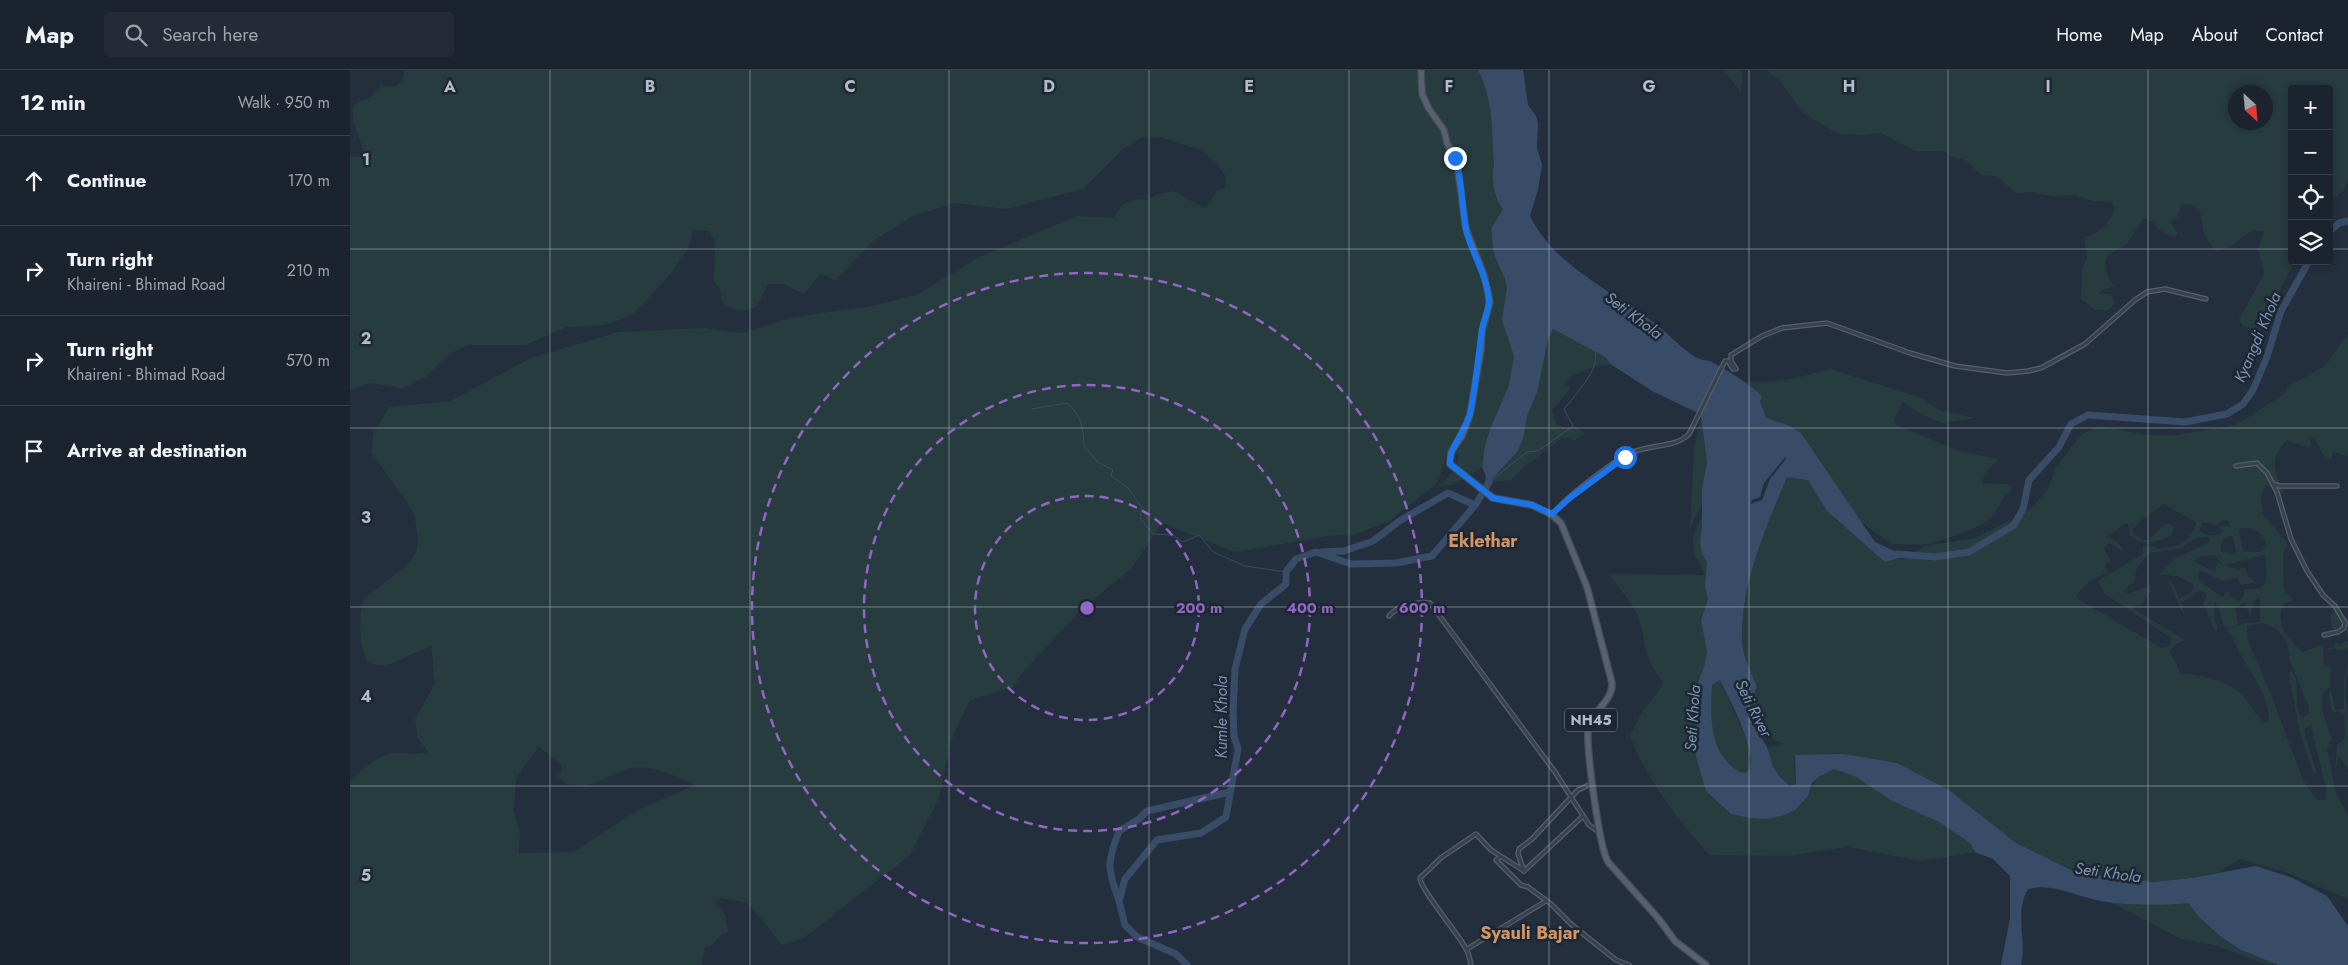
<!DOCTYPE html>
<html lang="en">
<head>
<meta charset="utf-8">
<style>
  :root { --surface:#1b232e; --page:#242b36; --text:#f1f3f6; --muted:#a0a4aa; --line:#39404a }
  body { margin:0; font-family:Jost,sans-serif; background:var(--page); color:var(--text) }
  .controls { position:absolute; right:15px; top:15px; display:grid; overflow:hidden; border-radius:5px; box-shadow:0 2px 8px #0003 }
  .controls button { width:45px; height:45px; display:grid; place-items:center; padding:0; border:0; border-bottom:1px solid var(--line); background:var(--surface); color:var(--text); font:25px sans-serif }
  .compass { position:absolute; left:1878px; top:15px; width:45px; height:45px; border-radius:50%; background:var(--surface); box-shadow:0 2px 8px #0003; rotate:154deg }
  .stop { position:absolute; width:15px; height:15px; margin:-11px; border:4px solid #1a73e8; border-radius:50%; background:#fff }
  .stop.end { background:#1a73e8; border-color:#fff; box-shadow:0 1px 5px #0008 }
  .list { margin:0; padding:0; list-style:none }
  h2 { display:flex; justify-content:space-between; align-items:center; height:65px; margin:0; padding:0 20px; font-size:21px }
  h2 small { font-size:16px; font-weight:400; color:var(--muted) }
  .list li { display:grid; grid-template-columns:32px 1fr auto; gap:15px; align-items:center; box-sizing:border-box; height:90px; padding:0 20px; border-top:1px solid var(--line) }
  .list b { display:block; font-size:19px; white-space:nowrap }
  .list p { margin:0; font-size:16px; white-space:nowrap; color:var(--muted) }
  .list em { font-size:16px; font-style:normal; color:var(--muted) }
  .icon { flex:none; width:28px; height:28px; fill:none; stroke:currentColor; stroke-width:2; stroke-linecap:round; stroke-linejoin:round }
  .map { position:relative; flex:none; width:1998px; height:895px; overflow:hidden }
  header { display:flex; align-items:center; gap:30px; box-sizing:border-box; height:70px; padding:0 25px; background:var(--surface); border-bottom:1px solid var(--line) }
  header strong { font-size:24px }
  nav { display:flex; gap:28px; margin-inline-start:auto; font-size:18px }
  .search { width:350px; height:45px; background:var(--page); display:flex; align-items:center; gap:12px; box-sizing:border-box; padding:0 18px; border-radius:5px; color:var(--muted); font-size:19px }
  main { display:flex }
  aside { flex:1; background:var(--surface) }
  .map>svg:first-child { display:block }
  .green { fill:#263c3f; fill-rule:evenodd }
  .water { fill:#394c67; fill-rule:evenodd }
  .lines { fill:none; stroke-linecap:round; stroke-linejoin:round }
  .stream { stroke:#394c67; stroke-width:1 }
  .river { stroke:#394c67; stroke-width:7 }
  .street-casing { stroke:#565f6c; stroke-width:5.5 }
  .primary-casing { stroke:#414a57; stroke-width:8 }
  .street { stroke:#38414e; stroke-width:3 }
  .primary { stroke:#56606e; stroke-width:5.5 }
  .route { stroke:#1a73e8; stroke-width:6 }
  .grid { fill:none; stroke:#b4bcc9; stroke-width:1; stroke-opacity:0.55 }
  .ring { fill:none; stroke:#9266c3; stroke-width:2.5; stroke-dasharray:9 6 }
  .labels { text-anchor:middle; stroke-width:5; stroke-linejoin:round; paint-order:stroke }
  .shield { fill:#1d2633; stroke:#878f9c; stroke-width:1 }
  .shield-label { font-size:14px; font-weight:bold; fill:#b4bcc9 }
  .water-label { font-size:16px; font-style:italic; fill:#7c92b1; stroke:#1d2633 }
  .quarter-label { font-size:18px; font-weight:bold; fill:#d59563; stroke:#1d2633 }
  .grid-label { font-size:16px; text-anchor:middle; font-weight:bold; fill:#b4bcc9; stroke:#1d2633; stroke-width:5; stroke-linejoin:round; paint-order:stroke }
  .centre { fill:#9266c3; stroke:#1d2633; stroke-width:2.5 }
  .ring-label { font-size:15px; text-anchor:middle; font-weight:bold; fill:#9266c3; stroke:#1d2633; stroke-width:5; stroke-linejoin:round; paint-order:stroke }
</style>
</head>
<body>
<header>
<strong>Map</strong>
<div class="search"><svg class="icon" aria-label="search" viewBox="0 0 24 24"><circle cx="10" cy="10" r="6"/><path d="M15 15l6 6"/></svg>Search here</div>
<nav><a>Home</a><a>Map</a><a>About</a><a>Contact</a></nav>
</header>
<main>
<aside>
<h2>12 min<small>Walk · 950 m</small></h2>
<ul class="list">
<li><svg class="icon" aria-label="ahead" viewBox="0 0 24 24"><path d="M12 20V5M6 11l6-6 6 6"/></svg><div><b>Continue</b></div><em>170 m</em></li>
<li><svg class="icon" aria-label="right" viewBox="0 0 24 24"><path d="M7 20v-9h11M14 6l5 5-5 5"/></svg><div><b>Turn right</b><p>Khaireni - Bhimad Road</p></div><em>210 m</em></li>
<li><svg class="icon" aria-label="right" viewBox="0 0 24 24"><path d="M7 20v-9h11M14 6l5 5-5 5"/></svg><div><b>Turn right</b><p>Khaireni - Bhimad Road</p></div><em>570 m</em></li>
<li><svg class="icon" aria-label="arrive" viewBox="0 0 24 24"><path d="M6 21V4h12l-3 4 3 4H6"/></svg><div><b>Arrive at destination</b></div></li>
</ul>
</aside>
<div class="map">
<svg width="1998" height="895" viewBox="0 0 1998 895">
  <rect width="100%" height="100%" fill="#242f3e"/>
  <!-- green -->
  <g class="green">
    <path d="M 55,0 L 1133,0 L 1140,33 L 1144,94 C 1140,111 1147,130 1157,144 L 1165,295 L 1159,315 L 1140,359 L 1132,397 L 1106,414 L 1087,417 L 1106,399 L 1109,385 L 1098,380 L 1090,407 L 1085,415 L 1038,452 L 1006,464 L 977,466 L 885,482 L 812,453 L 782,498 L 734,537 L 673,602 L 663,617 L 620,630 L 601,671 L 589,728 L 560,785 L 454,868 L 432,875 L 398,833 L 371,828 L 366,832 L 375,845 L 378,863 L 373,863 L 361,876 L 355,877 L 352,895 L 0,895 L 0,711 C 11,700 27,686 43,683 C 55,682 64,686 78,682 L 67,667 L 65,648 L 85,614 L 81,576 L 40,594 L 28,596 L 17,591 C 8,569 9,553 13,530 L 59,493 L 67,479 L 68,467 L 64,443 L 22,383 L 23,364 L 39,337 L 100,331 L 181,288 L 269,262 L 354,258 L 392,263 L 444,247 L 522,236 L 569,224 L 627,188 L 727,146 L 763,148 L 773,134 L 787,129 L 799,130 L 805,125 L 823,121 L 855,138 L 867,120 L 873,119 L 876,115 L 876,107 L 867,94 L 851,80 L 810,67 L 791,68 L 773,79 L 733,119 L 656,139 L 604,133 L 563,146 L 523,171 L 486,210 L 470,204 L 454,224 L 433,214 L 418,214 L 407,236 C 393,243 384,241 372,232 L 370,220 L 364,210 L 365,172 L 359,161 L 347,160 L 342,163 L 339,176 L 323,201 L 288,239 L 278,247 L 254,255 L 216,257 L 176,275 L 117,275 L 100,284 L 75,307 L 53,318 L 20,313 L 0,320 L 0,87 L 11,86 L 13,82 C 10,65 0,53 4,35 L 22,26 L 33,11 L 31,16 L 46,17 L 52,10 ZM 189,677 L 211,695 L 212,700 L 208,706 L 216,714 C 250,720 252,705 279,699 C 302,693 325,707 346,715 L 290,739 L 223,782 L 169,783 L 170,764 L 164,741 L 166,710 L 173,697 Z"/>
    <polygon points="1374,0 1393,0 1391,23"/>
    <path d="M 1416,0 L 1998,0 L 1998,110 L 1993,121 L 1979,132 L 1979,19 L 1942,19 L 1942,191 L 1945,191 L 1925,230 L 1916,254 L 1910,260 L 1893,256 L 1889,248 L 1913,207 L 1914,201 L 1908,179 L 1914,161 L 1902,160 L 1878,178 L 1866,181 L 1854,165 L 1850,141 L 1841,134 L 1831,135 L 1827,148 L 1819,151 L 1828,163 L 1826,166 L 1814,164 L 1799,149 L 1793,149 L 1776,175 L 1758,185 C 1753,196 1756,206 1764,216 L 1752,220 L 1748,224 L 1760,224 L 1765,233 L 1759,240 L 1745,240 L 1731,229 L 1732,200 L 1737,188 L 1734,167 C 1751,163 1757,155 1765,139 L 1761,132 L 1742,131 L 1725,125 L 1703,126 L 1679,122 L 1668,124 L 1646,106 L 1631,105 L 1616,90 L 1604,88 L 1593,81 L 1565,81 L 1531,63 L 1513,65 L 1491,64 L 1480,59 L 1454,44 L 1430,11 ZM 1886,22 L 1916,22 L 1916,52 L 1886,52 Z"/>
    <path d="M 1197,253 L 1203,259 L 1255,287 L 1262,295 C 1244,294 1227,302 1214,313 L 1219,316 L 1220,319 L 1202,340 L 1206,354 L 1216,358 L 1227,357 L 1235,364 L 1223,371 L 1220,368 L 1213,367 L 1173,398 L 1161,410 L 1139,412 Z"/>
    <path d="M 1998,264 L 1998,386 L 1982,382 L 1982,388 L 1979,390 L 1974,387 L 1964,368 L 1960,367 L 1961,375 L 1958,378 L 1937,370 C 1919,389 1924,401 1934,421 L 1932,424 L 1916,415 L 1911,426 L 1913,444 L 1937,473 L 1933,485 L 1934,520 L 1943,530 L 1933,534 C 1925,552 1938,571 1953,582 L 1973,574 L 1974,595 L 1981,597 L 1980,617 L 1973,623 L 1972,640 L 1982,669 L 1977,679 L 1986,724 L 1998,744 L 1998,829 L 1933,801 L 1889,789 L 1871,801 L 1841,808 L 1803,812 L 1725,802 L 1666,773 L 1599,720 L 1547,693 L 1475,685 L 1445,685 L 1444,700 L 1446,714 L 1440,716 C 1428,706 1419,693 1417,677 L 1436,674 L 1425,671 L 1414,665 L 1379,597 L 1393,515 L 1436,389 L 1432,372 L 1487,451 L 1549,489 L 1555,488 L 1575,476 L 1626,468 L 1681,439 L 1698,418 L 1706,397 L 1732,364 L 1749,356 L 1798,365 L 1827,365 L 1886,355 L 1934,324 L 1939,316 L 1975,296 ZM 1813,434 L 1846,452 C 1843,469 1827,480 1809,478 C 1803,477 1799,475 1793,476 L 1793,484 L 1746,512 L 1749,513 L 1755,524 L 1821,568 L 1820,576 L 1812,578 L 1729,530 L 1726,525 L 1739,512 L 1760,501 L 1756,500 L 1755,494 L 1761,492 L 1754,478 L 1759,473 L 1774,482 L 1771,476 L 1759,466 L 1774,454 L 1778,454 L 1780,466 C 1795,477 1806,472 1822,465 L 1824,457 L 1822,455 L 1814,454 L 1799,470 L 1792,470 L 1783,462 C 1786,449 1805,444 1813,434 ZM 1874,450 L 1878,450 L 1880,457 L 1868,456 L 1873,460 C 1869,468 1856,466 1849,461 L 1852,452 L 1865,455 ZM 1891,458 C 1905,457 1914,463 1917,478 L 1910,482 L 1893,481 L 1889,461 ZM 1883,466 L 1886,484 L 1871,482 L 1871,475 L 1875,468 ZM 1859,467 L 1860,470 L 1857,474 L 1827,487 L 1809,504 L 1827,506 L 1843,514 L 1844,518 L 1840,523 L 1829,529 L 1824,515 L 1818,510 L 1836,550 L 1831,532 L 1841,527 L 1850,520 L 1854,522 L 1857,526 L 1853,533 L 1865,562 L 1868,558 L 1864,547 L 1864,531 L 1869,538 L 1873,556 L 1879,558 L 1888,555 L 1885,536 L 1890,536 L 1894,532 L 1900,545 L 1904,530 L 1910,528 L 1910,552 L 1895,553 L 1876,560 L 1882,567 C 1893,594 1918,620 1919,649 L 1916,653 C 1907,648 1900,634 1893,626 C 1878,610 1851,604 1830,604 L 1827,594 L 1819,582 L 1826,574 L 1835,570 L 1784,539 L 1785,536 L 1792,534 L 1801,521 L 1800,516 L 1780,523 L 1773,522 L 1779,515 L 1784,513 L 1787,497 L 1800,483 L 1832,478 L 1845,468 ZM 1865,485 L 1868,490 L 1875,495 L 1914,485 L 1916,487 C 1916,494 1919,515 1910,518 C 1906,520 1899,519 1894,519 L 1893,528 L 1889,531 L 1883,529 L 1878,521 L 1872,527 L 1852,513 L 1848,507 L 1850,500 L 1873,511 L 1887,507 L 1891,515 L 1904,512 L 1897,504 L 1895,498 L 1887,500 L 1867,492 L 1865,502 L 1843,491 L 1848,487 ZM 1912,553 L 1927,559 L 1937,573 L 1940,591 L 1959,637 L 1959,644 L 1952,648 C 1941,636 1953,612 1941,600 L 1939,606 L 1950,663 L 1963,702 L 1967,704 L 1954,661 L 1956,656 L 1961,656 L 1976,718 L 1976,730 L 1969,730 L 1964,727 L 1952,707 L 1918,617 L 1898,571 L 1897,556 Z"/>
    <path d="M 1480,299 L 1569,327 L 1591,341 L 1626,348 L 1592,353 L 1571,344 L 1553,332 L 1544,350 L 1546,355 L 1612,382 L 1648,389 L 1635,403 L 1632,413 L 1657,414 L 1662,420 L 1655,426 L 1640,449 L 1623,459 L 1583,473 L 1571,475 L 1542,474 L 1516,456 L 1498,439 L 1416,348 L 1410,330 L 1396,312 C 1426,314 1452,307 1480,299 Z"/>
    <polygon points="1318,329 1370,337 1352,433 1340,459 1344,381 1351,346 1348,343"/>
    <path d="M 1355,438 L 1359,485 L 1355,517 L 1358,529 L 1351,550 L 1357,582 L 1354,597 L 1348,612 L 1346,687 L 1458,726 C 1464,708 1469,706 1485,699 L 1506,707 L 1542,731 L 1589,752 L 1620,773 L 1625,782 L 1572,791 L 1497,777 L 1438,786 L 1360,785 C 1331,755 1295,706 1280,666 L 1293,640 L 1309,621 L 1313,613 C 1308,604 1301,597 1298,587 C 1293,575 1294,561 1289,549 C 1283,533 1269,518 1258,504 L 1355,505 L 1344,483 L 1343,468 Z"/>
    <polygon points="1989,538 1998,549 1998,569 1996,560 1982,559 1980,545"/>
    <polygon points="1998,571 1998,578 1989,581 1985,578 1979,580 1977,578 1983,578 1985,572 1989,574"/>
    <polygon points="1998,591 1995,622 1998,642 1998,700 1989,686 1985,701 1987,675 1995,668 1994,643 1982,641 1979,621 1981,619 1985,640 1994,639 1994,611"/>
    <polygon points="1370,610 1396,668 1424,716 1370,712 1360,648 1362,615"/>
    <path d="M 1757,832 L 1838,833 C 1853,851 1870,870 1891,880 C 1903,886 1916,889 1928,895 L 1915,894 L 1864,875 L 1829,868 L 1770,837 Z"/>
  </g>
  <!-- water -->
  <path class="water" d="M 1128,0 L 1173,0 L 1178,35 L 1186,46 L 1188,53 L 1187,78 L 1192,95 L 1188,120 L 1180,146 C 1205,197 1260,219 1303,252 C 1318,263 1330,278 1347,288 C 1352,290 1357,290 1362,292 C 1380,302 1397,312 1412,326 L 1410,331 L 1416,348 L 1440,356 L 1451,363 L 1525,472 L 1555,486 L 1535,492 L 1477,441 L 1458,410 L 1437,407 C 1415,460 1390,514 1392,573 C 1393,588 1402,604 1407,617 L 1398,635 L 1402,653 L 1417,677 L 1423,697 L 1431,708 L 1440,716 L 1446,714 L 1445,685 L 1493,684 L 1547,693 L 1599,720 L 1666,773 L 1725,802 L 1803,812 L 1841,808 L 1906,796 L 1943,808 L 1977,826 L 1998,856 L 1998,895 L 1928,895 L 1891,880 L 1871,867 L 1850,848 L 1838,833 C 1816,836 1778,835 1757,832 C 1730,829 1705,812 1678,819 C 1664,843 1677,870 1671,895 L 1651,895 L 1660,848 L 1660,806 L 1643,789 L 1625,782 L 1620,773 L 1589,752 L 1542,731 L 1506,707 L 1485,699 L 1470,706 L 1462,713 L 1458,726 L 1445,740 L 1435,745 L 1417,749 L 1400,748 L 1381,744 L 1356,721 L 1346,687 L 1348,612 L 1354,597 L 1357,582 L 1351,550 L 1358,529 L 1355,517 L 1357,492 L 1352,484 L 1350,472 L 1352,457 L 1352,419 L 1357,392 L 1351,346 L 1348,343 L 1302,321 L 1262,295 L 1255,287 L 1203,259 L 1198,269 L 1187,322 L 1177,346 L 1173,369 L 1167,382 L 1139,412 L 1132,397 L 1135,376 L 1140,359 L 1159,315 L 1164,286 L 1152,250 L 1157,218 L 1155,209 L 1144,184 L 1141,159 L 1153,139 C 1144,129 1141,107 1144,94 C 1141,59 1144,31 1128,0 ZM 1436,386 L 1436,389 L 1420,409 L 1412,430 L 1400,434 L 1402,430 L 1410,427 L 1414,413 ZM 1370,610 C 1380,630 1409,683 1398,702 C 1392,704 1385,700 1381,696 C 1358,675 1361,643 1362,615 Z"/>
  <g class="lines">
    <!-- stream -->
    <g class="stream">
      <path d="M 682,339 L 717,333 C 732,346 733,357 734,376 L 748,392 L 763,400 L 761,406 L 777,417 L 792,437 L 790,448 L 803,464 L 823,465 L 833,472 L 849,465 L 863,482 L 895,496 L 936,502"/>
      <path d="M 1139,412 L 1177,382 L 1188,381 L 1223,356 L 1214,339 C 1222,330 1239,309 1244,297 C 1246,293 1245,287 1246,282"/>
    </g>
    <!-- river -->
    <g class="river">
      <polyline points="1979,162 1989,153 1998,151"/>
      <polyline points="972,482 994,481 1023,471 1051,450 1098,423 1125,435"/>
      <polyline points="1547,484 1585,487 1619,482 1664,455 1673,439 1679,410 1709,377 1721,354 1738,345 1835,352 1877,344 1893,334 1903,320 1917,287 1931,241 1959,191"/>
      <path d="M 769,830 C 757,799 757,792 769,761 L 789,749 L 797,741 L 880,722"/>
      <polyline points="837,895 826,884 787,867 775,855 769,831 775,809 807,770 851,763 876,747 888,679 884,666 883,643 885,599 895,559 911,534 936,514 936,502 946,489 966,482 1001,494 1046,493 1082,486 1126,434 1139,412 1139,405"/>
    </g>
    <!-- street casing -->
    <g class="street-casing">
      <g id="street">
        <polyline points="1886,396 1907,393 1917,403 1923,414 1930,416 1987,416"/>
        <polyline points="1923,414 1927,422 1941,469 1957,501 1973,525 1985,536 1995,553 1994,558 1988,562 1974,565"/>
        <path d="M 1202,445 C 1215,428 1262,392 1281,383 C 1300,374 1326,378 1339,364 L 1375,291 L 1378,291 L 1383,299 L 1386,299 L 1381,291 L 1381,285 L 1412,266 L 1432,258 L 1477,253 L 1560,283 L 1605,296 L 1657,303 L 1678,301 L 1691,298 L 1735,274 L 1785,230 L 1797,222 L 1815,219 L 1856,229"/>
        <path d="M 1039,546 C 1047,536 1067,531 1080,533 L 1205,702 L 1239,755 L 1250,763"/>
        <polyline points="1150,787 1146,790 1171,815 1178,817 1201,834 1222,855 1266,890 1279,895"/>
        <polyline points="1174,801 1168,784 1169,779 1182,769 1228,720 1243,713"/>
        <polyline points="1117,879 1196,831"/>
        <path d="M 1121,895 C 1120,889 1118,882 1115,877 C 1108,864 1069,817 1070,808 L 1092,787 L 1126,764 L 1141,780 L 1174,801 L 1233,746"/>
      </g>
    </g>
    <!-- primary casing -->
    <g class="primary-casing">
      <path id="primary" d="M 1071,0 L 1072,24 L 1079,39 L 1094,60 L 1097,73 L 1107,94 L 1116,159 L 1134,205 L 1140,232 L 1132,261 L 1131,280 L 1120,345 L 1112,366 L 1101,382 L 1100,394 L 1143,428 L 1182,435 L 1202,445 L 1211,453 L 1237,517 L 1262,613 C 1263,631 1244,639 1239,656 C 1234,671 1249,766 1255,785 L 1258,792 L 1308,848 L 1325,871 L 1356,895"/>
    </g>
    <!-- street -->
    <use href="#street" class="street"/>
    <!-- primary -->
    <use href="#primary" class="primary"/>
  </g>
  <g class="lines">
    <!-- route -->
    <path class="route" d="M 1105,88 C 1113,111 1111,135 1116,159 C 1120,181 1135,200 1138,223 C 1141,237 1134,247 1132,260 C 1128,286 1126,313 1121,339 C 1119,357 1097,380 1100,394 L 1143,428 L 1182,435 L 1202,444 L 1221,427 L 1275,387"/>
  </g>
  <!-- grid -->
  <path class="grid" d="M 200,0 L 200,895M 400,0 L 400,895M 599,0 L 599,895M 799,0 L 799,895M 999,0 L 999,895M 1199,0 L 1199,895M 1399,0 L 1399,895M 1598,0 L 1598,895M 1798,0 L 1798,895M 0,179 L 1942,179M 1979,179 L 1998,179M 0,358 L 1998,358M 0,537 L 1998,537M 0,716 L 1998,716"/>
  <!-- distance rings -->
  <g class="ring">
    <circle cx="737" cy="538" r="112"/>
    <circle cx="737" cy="538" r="223"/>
    <circle cx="737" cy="538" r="335"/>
  </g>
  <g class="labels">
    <!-- shield labels -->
    <rect class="shield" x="1215" y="638.5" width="52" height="23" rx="4"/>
    <g class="shield-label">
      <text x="1241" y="655">NH45</text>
    </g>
    <!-- water labels -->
    <g class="water-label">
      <text transform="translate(1284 245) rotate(37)" y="6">Seti Khola</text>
      <text transform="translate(1907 267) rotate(-67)" y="6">Kyangdi Khola</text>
      <text transform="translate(1404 638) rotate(63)" y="6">Seti River</text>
      <text transform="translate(871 647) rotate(-90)" y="6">Kumle Khola</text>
      <text transform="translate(1342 648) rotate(-86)" y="6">Seti Khola</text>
      <text transform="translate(1758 802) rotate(8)" y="6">Seti Khola</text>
    </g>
    <!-- quarter labels -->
    <g class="quarter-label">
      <text x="1133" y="477">Eklethar</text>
      <text x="1180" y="869">Syauli Bajar</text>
    </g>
  </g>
  <g class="grid-label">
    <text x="100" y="22">A</text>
    <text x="300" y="22">B</text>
    <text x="500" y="22">C</text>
    <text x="699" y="22">D</text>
    <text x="899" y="22">E</text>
    <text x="1099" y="22">F</text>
    <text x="1299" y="22">G</text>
    <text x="1499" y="22">H</text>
    <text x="1698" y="22">I</text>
    <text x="16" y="95">1</text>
    <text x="16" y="274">2</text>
    <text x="16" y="453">3</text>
    <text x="16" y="632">4</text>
    <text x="16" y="811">5</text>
  </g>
  <circle cx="737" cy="538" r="8" class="centre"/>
  <g class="ring-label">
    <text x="849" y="543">200 m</text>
    <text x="960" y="543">400 m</text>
    <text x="1072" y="543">600 m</text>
  </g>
</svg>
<div class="controls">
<button>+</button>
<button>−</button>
<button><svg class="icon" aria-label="locate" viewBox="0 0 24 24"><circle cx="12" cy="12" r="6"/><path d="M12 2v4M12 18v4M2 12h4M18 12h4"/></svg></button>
<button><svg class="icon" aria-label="layers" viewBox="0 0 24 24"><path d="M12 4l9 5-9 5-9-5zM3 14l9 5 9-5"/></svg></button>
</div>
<svg class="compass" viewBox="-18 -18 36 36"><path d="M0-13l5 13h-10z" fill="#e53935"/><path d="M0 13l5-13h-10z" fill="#a0a4aa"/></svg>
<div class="stop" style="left:1275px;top:387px"></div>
<div class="stop end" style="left:1105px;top:88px"></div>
</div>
</main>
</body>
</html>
